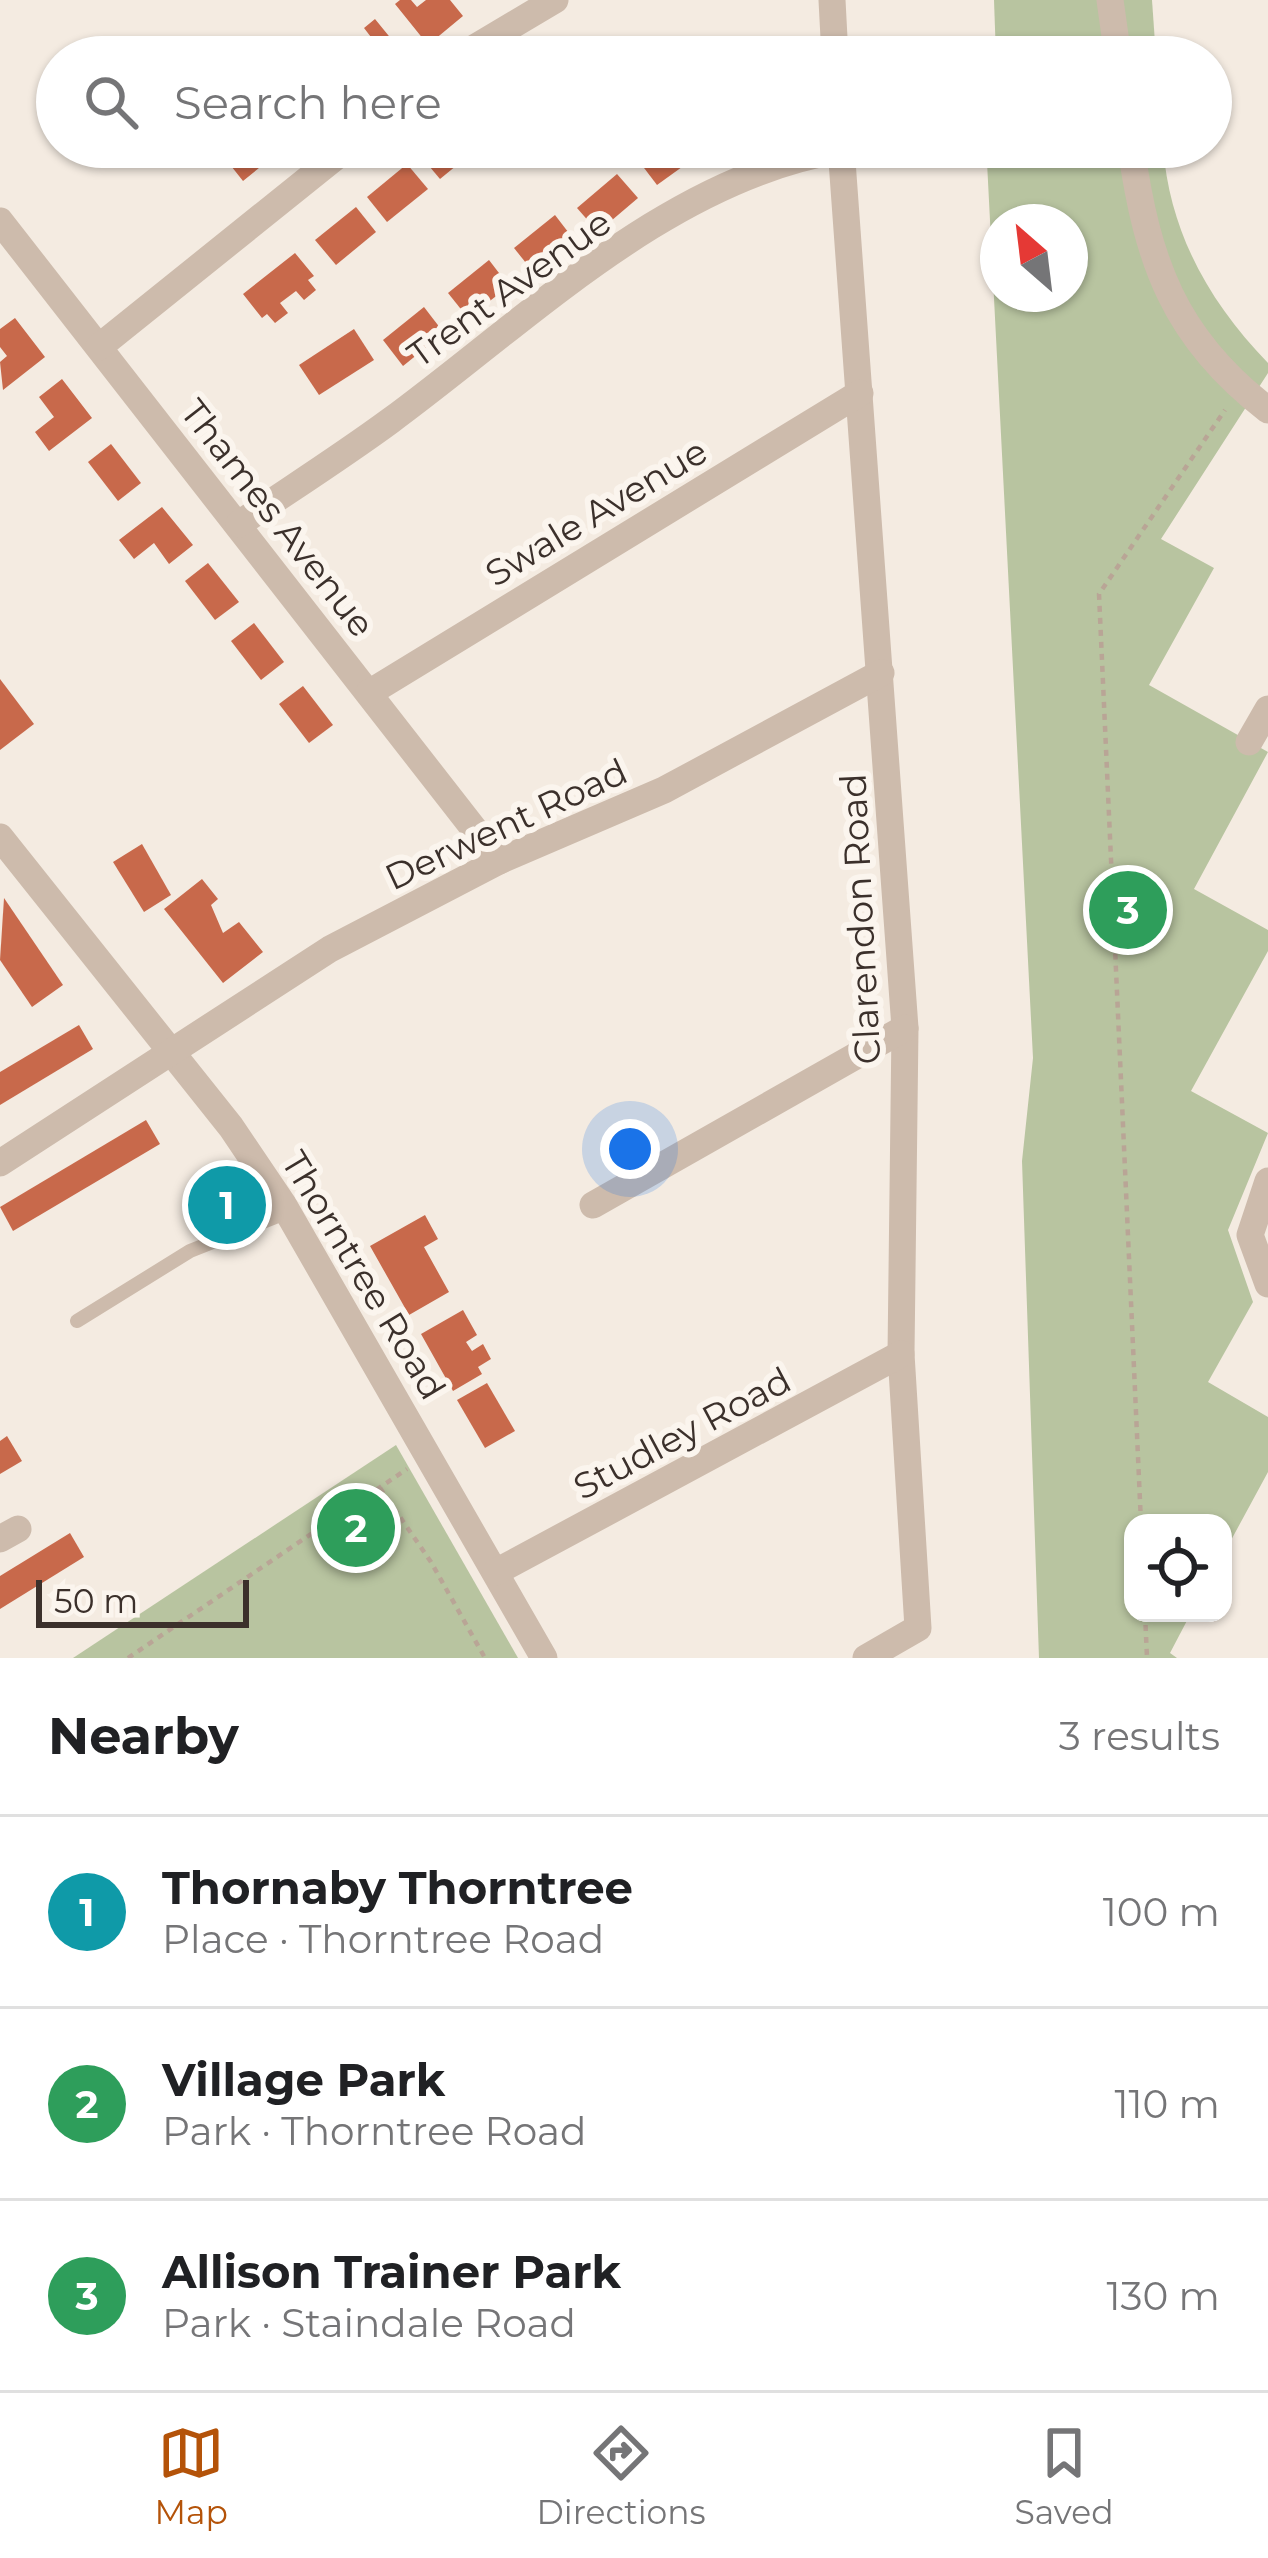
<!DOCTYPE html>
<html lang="en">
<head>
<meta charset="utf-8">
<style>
  :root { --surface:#fff; --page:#f6f6f6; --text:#202124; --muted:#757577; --line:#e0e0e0; --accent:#b45309 }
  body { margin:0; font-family:Montserrat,sans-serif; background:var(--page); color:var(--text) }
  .controls { position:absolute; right:36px; bottom:36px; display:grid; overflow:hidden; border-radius:24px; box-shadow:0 3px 9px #0004 }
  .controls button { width:108px; height:108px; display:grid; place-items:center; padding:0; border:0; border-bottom:3px solid var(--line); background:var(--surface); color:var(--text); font:60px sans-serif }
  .compass { position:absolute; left:980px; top:204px; width:108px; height:108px; border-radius:50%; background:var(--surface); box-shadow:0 3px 9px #0004; rotate:332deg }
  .scale { position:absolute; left:36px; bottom:30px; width:213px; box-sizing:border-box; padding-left:12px; border:6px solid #3b302b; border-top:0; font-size:33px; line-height:42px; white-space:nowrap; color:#3b302b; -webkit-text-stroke:9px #fbf5ee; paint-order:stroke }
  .you { position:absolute; left:630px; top:1149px; width:42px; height:42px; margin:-30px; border:9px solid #fff; border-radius:50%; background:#1a73e8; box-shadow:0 0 0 18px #1a73e833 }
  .badge { display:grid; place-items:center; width:78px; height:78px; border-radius:50%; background:var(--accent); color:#fff; font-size:39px; font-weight:700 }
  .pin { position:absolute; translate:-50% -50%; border:6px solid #fff; box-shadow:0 3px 12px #0006 }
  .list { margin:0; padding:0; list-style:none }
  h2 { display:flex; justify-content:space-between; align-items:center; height:156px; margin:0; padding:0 48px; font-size:51px }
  h2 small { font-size:39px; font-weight:400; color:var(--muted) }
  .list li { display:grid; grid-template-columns:78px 1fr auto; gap:36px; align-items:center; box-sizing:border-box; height:192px; padding:0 48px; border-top:3px solid var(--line) }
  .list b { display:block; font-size:45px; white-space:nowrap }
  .list p { margin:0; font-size:39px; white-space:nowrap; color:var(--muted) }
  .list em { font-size:39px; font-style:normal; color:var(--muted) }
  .icon { flex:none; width:66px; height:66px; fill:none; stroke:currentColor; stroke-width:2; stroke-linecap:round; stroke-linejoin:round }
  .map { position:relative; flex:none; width:1268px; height:1658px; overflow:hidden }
  .search { position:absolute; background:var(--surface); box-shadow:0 3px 9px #0004; left:36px; right:36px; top:36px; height:132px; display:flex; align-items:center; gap:30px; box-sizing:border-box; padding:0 42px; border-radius:66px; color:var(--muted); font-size:45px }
  .sheet { height:732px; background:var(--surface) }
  nav { display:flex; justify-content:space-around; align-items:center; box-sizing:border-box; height:168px; border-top:3px solid var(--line); background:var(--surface); font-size:33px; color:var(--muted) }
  nav a { display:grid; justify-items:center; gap:6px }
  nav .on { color:var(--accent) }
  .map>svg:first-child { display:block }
  .green { fill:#b8c4a0; fill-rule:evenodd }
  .building { fill:#c8694b }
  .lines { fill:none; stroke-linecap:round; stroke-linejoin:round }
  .path { stroke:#b9a596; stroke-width:4.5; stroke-dasharray:6 6; stroke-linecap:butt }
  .lane { stroke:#cdbbac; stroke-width:14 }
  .street { stroke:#cdbbac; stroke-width:27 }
  .labels { text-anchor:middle; stroke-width:12; stroke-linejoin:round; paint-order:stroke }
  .street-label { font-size:36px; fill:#3b302b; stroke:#fbf5ee }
</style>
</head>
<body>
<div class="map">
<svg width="1268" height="1658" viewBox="0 0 1268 1658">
  <rect width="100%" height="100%" fill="#f4ebe1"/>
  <!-- green -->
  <g class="green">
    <polygon points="994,0 1152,0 1156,57 996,57"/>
    <path d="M 999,147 L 1163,147 C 1170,233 1209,302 1268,363 L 1268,373 L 1161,539 L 1214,568 L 1149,685 L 1268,752 L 1194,889 L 1268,930 L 1268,951 L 1191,1091 L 1268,1133 L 1228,1230 L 1253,1302 L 1208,1382 L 1268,1417 L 1268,1472 L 1223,1555 L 1223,1523 L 1133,1523 L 1133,1613 L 1191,1613 L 1170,1653 L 1177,1658 L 1039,1658 L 1022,1161 L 1033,1058 L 987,162 L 1000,160 ZM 998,222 L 1070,222 L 1070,294 L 998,294 Z"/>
    <polygon points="396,1445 518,1658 73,1658"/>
  </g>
  <!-- building -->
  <g class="building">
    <polygon points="400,0 411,0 417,7 426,0 450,0 463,16 428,45 395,4"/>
    <polygon points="375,19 406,57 348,57 340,48 352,39 362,51 374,41 364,28"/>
    <polygon points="225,147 285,147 243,181 224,157 230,153"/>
    <polygon points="428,147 479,147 440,179 419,154"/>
    <polygon points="655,147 695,147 700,154 657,185 638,160"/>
    <polygon points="407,164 428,189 387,222 367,197"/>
    <polygon points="617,174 638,198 598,232 577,208"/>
    <polygon points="356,207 376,232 336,265 315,240"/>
    <polygon points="555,215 575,241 534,273 514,248"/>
    <polygon points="295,253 314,276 308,280 316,290 304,300 296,291 280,303 288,313 275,323 267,314 262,318 243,294"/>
    <polygon points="489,260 509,286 468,318 448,293"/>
    <polygon points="424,307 444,333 403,366 383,340"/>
    <polygon points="15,318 45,357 3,390 0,362 7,356 0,347 0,329"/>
    <polygon points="354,329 374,360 319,395 299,365"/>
    <polygon points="62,379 92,418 49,451 35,432 54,417 39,397"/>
    <polygon points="111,444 141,483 118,501 88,462"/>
    <polygon points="162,507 193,545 169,564 154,543 134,559 119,540"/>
    <polygon points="208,563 239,602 215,620 185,581"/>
    <polygon points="254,623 284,662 261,680 231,641"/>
    <polygon points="0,679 34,724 0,750"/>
    <polygon points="303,686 333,725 309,743 279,704"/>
    <polygon points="142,844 171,895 144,912 113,862"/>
    <polygon points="202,879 218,899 211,905 223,933 239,922 263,952 223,983 164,909"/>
    <polygon points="4,898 63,985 32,1007 0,960"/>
    <polygon points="79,1025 93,1049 0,1105 0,1072"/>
    <polygon points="146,1120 160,1144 13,1231 0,1207"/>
    <polygon points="230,1187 244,1209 224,1223 209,1201"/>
    <polygon points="425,1215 438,1239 424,1247 449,1292 409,1315 370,1246"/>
    <polygon points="463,1310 477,1335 466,1342 472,1351 483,1344 491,1359 478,1367 482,1374 453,1391 421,1334"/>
    <polygon points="487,1383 515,1431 485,1448 457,1400"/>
    <polygon points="7,1436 22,1461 0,1474 0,1441"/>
    <polygon points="70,1533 84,1557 0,1609 0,1576"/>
  </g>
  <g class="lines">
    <!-- path -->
    <g class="path">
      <polyline points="380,1488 431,1562 485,1658"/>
      <polyline points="1141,1523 1099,594 1225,410"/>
      <polyline points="1145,1613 1147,1658"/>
      <polyline points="128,1658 407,1469"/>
    </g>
    <!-- lane -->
    <polyline class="lane" points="77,1321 190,1251 288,1212"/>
    <!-- street -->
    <g class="street">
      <polyline points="832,0 835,57"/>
      <polyline points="1110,0 1118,57"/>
      <polyline points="459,57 555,0"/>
      <polyline points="841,147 905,1028 901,1354 918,1628 866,1658"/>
      <path d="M 1131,147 C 1147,261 1174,338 1268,410"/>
      <polyline points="0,221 499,861"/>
      <polyline points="99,347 348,147"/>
      <path d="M 239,524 C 289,490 341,457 390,421 C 525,322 670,177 841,150"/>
      <polyline points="369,693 860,393"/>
      <polyline points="1249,742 1268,709"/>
      <polyline points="0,837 231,1127 283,1204 544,1658"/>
      <polyline points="0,1163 330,949 499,861 664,790 881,673"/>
      <polyline points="1268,1181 1250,1235 1268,1284"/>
      <polyline points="593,1205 905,1028"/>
      <polyline points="0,1539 18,1529"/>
      <polyline points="496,1572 901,1354"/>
    </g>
  </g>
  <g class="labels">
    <!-- street labels -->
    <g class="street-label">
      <text transform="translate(509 288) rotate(-36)" y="13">Trent Avenue</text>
      <text transform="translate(596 512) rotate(-31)" y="13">Swale Avenue</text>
      <text transform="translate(278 518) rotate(52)" y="13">Thames Avenue</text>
      <text transform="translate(506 824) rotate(-25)" y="13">Derwent Road</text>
      <text transform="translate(860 919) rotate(-93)" y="13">Clarendon Road</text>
      <text transform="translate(364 1275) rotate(59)" y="13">Thorntree Road</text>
      <text transform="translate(682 1433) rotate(-28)" y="13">Studley Road</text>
    </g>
  </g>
</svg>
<div class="controls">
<button><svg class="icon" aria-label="locate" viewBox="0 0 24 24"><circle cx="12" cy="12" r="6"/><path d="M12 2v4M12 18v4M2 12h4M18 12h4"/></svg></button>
</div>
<svg class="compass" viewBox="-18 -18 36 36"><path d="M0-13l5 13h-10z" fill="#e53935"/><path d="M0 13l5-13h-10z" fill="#757577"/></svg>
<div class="scale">50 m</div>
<div class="you"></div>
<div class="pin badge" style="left:227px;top:1205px;background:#0f9aa8">1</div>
<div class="pin badge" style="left:356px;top:1528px;background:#2e9e5b">2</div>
<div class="pin badge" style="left:1128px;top:910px;background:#2e9e5b">3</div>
<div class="search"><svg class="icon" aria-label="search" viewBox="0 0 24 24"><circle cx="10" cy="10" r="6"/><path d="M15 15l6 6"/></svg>Search here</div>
</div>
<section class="sheet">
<h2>Nearby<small>3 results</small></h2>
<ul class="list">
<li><span class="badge" style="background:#0f9aa8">1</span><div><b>Thornaby Thorntree</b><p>Place · Thorntree Road</p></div><em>100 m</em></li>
<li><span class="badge" style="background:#2e9e5b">2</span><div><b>Village Park</b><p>Park · Thorntree Road</p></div><em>110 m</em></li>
<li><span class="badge" style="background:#2e9e5b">3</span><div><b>Allison Trainer Park</b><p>Park · Staindale Road</p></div><em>130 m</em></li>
</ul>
</section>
<nav>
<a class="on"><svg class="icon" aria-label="map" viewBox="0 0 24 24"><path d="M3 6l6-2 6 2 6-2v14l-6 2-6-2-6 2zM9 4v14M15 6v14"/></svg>Map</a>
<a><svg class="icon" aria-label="directions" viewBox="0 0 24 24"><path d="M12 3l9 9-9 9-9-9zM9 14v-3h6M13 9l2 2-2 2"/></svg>Directions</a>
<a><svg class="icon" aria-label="saved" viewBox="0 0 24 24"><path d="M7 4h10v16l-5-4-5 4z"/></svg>Saved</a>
</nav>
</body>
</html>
